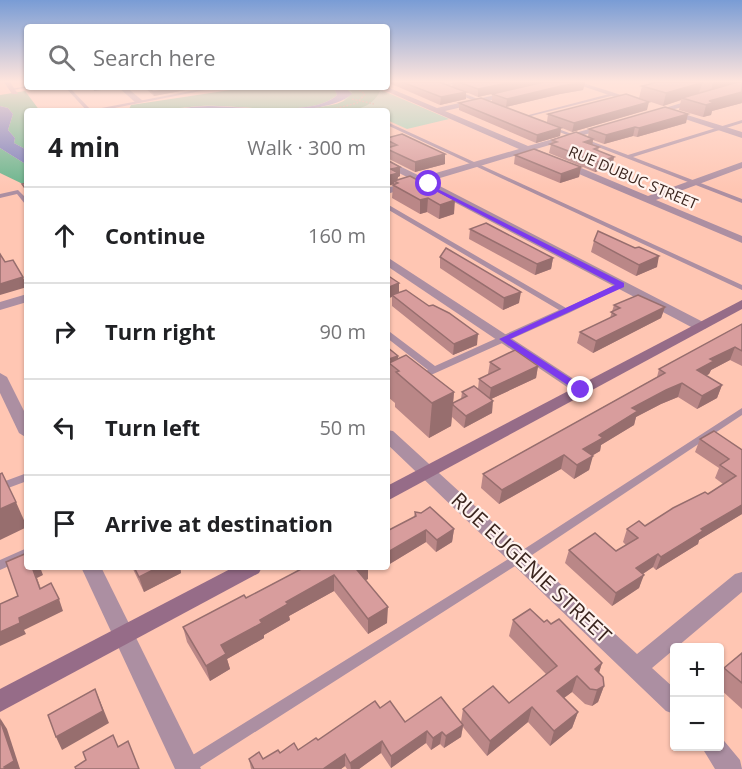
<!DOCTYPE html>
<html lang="en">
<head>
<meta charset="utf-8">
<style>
  :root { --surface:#fff; --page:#f6f6f6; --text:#202124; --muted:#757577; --line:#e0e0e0 }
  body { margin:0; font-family:"Open Sans",sans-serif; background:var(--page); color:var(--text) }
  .controls { position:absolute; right:18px; bottom:18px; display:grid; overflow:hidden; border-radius:6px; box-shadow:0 2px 4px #0004 }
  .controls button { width:54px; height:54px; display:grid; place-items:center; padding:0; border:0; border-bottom:2px solid var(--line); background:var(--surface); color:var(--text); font:30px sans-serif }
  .stop { position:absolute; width:18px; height:18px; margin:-14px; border:4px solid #7c3aed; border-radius:50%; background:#fff }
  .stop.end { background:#7c3aed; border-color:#fff; box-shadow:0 2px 6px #0008 }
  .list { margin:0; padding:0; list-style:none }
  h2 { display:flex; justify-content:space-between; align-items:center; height:78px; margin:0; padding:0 24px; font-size:26px }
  h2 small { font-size:20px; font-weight:400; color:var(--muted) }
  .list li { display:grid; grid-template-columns:39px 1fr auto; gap:18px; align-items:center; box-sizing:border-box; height:96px; padding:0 24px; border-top:2px solid var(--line) }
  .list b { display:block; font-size:22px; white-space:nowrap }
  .list em { font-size:20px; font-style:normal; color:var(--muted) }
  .icon { flex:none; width:33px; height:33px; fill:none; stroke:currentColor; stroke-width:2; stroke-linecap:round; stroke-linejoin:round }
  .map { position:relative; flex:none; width:742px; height:769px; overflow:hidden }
  .search { position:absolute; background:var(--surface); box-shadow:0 2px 4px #0004; left:24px; top:24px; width:366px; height:66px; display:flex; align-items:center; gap:15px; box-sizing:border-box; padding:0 21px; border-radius:6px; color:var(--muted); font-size:22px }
  .panel { position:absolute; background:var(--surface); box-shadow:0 2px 4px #0004; left:24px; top:108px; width:366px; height:462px; border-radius:6px }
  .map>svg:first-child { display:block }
  .green { fill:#9cceb2 }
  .forest { fill:#69b48c }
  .water { fill:#7479b9 }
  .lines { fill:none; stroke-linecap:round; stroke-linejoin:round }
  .path { stroke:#bd9081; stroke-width:1.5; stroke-dasharray:2 1.5; stroke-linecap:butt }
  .lane { fill:#ac8fa2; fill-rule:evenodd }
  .street { fill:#ac8fa2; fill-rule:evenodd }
  .secondary { fill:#966c88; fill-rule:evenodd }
  .wall { fill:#ba8787 }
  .shaded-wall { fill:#976e6e }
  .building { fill:#d89d9d; stroke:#976e6e; stroke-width:1.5 }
  .route { fill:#7c3aed }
  .labels { text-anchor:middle; stroke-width:4.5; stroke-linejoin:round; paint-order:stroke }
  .far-street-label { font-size:15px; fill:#3c261f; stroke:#fff3ef }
  .near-street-label { font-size:21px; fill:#3c261f; stroke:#fff3ef }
</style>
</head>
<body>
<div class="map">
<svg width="742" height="769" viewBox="0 0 742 769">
  <rect width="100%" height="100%" fill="#ffc6b3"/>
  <!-- green -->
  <polygon class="green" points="345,87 374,87 449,119 407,129 387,120 387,111 368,111 344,100 349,89"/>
  <!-- forest -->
  <g class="forest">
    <path d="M 235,87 L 328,87 L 335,90 L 337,95 C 311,119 235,104 201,106 C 176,108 153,111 128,111 L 131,105 L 237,89 Z"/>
    <path d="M 345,87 L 372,87 L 380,91 C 368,118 327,111 303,111 C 318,104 344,109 352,92 Z"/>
    <polygon points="25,91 40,111 27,111 27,150 14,143 15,138 8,130 13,114 8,108 0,106 0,95"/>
    <polygon points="0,148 27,165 27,186 0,173"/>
  </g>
  <!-- water -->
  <g class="water">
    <path d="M 328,87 L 345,87 L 352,94 C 324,120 206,111 165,111 C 179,109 193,106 208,106 C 238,106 315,117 337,95 L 335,90 Z"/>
    <polygon points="0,106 8,108 13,114 8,130 15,138 14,143 27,150 27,165 0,148"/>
  </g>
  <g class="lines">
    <!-- path -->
    <g class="path">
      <polyline points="352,99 374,104"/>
      <polyline points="326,111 357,103 365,94 355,87"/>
    </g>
    <!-- lane -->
    <g class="lane">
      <polygon points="456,82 462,82 440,87 438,86"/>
      <polygon points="27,86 30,87 13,90 11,89"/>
      <polygon points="65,87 69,87 91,110 212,87 221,87 99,111 87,111"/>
      <polygon points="454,91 458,91 490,104 486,105 454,93"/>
      <polygon points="613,93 615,95 523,118 521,117"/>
      <polygon points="742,120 742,123 633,157 742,199 742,203 549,128 553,127 628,155"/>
      <polygon points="387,122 742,285 742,290 387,125"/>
      <polygon points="18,190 27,199 27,205 25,204 17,194 0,198 0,194"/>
      <polygon points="387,204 566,308 619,283 622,283 626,285 569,313 422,379 416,379 415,377 428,370 387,338 387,332 390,332 435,366 559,310 387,209"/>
      <polygon points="742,408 742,415 523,561 197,769 182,769 181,766 183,761 515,555"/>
      <polygon points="27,473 27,481 0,491 0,483"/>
      <polygon points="27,548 27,558 0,570 0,560"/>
    </g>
    <!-- street -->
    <g class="street">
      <polygon points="4,82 10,82 18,94 12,94"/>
      <polygon points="570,82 580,82 640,101 633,103"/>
      <polygon points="118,87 126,87 143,101 136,103"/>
      <polygon points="377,87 387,87 437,108 513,91 513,95 445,111 528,146 611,123 611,127 536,149 648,196 742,162 742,168 656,200 742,236 742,243 527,152 430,181 705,323 707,326 705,329 695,329 420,184 387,194 387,188 413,180 387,167 387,160 422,177 519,149"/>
      <polygon points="698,98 701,102 671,110 742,132 742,138 664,112 649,116 645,114"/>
      <polygon points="387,257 586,387 589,390 586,393 576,393 387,266"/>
      <polygon points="27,294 27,302 0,310 0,302"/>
      <polygon points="0,373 7,377 27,417 27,438 19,433 0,393"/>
      <polygon points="387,430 393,431 637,654 735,574 742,572 742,592 652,668 674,688 674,714 666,711 387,444"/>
      <polygon points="81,567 101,567 201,769 175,769"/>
      <polygon points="720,736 740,760 742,769 715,769 701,746 720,746"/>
    </g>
    <!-- secondary -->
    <g class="secondary">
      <polygon points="742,300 742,309 387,501 387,486"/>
      <polygon points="234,567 262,567 259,573 0,712 0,689"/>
    </g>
  </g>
  <!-- wall -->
  <g class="wall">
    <polygon points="387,82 451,82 442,83 452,87 453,82 585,82 583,90 560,94 506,107 492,102 492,94 529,85 478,97 466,92 466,99 440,105"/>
    <polygon points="648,82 742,82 742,103 712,111 711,115 703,117 679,110 681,100 663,106 639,98 642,86 649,84"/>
    <polygon points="144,87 201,87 154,96"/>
    <polygon points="459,103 561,128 560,136 536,143 459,110"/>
    <polygon points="647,110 572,132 547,122 548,114"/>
    <polygon points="686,123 637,137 633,136 604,144 593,140 592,145 599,147 598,151 614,157 612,166 595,172 549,153 552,140 588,137 589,129"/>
    <polygon points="387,138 445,154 445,164 415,172 387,158"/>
    <polygon points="515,155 581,167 579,177 560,183 514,164"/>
    <polygon points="400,167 400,176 398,177 397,180 410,176 454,214 439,219 427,212 420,214 392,198 393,185 394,184 387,186"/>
    <polygon points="470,229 553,258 551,269 535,275 469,239"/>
    <polygon points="594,241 635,248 657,267 636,276 591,252"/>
    <polygon points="440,257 519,303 503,310 440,268"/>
    <polygon points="387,275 399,293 477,345 453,355 392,306 392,297"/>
    <polygon points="614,305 665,307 661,318 593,353 577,343 580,332 610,318"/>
    <polygon points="742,324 742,366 730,360 711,370 709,374 706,376 722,385 717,398 697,409 678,397 661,404 636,417 634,425 601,445 600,451 592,456 589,470 574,479 561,469 499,504 481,488 483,474 657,377 659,369"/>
    <polygon points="387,347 398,359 454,392 453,403 461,399 462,392 478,389 479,379 489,374 488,374 490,362 538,366 536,378 491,399 492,413 464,428 452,417 451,426 429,438 395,407 395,403 388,397 389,386 387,387"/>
    <polygon points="700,439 742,450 742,514 699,540 698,544 656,570 653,567 643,574 639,588 612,606 565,563 569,550 616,551 626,545 623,542 627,529 645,526 708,494 723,484 715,478 719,468 695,452"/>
    <polygon points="415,512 454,529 452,542 436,552 426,542 388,565 387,564 387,531 414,517"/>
    <polygon points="132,567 180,567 181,573 144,592"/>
    <polygon points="305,567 368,567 368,579 365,580 387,623 368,634 334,591 289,616 290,620 264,635 264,638 227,659 230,669 210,681 187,642 183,627 246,598"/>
    <polygon points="513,620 544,622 602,663 599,673 604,686 598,702 592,706 585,704 572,692 564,698 578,712 572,728 550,746 528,722 487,756 463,727 461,737 444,748 440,744 431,750 426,743 391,768 381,753 359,769 347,769 345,766 341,769 251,769 249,759 263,759 280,753 298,750 380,708 405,722 461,722 463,709 509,703 546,674 509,636"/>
    <polygon points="742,653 742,709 720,689 720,677 724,668"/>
  </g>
  <!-- shaded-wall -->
  <g class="shaded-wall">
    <polygon points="513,82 545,82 478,97 478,89"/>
    <polygon points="585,82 583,90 560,94 506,107 507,99 561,86"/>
    <polygon points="703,82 698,95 682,98 681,100 663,106 666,93"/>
    <polygon points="713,82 742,82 711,92"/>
    <polygon points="34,87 50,87 50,88 35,90"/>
    <polygon points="97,87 108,87 109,89 94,91 93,88"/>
    <polygon points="179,87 201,87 154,96 153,92"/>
    <polygon points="466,92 466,99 440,105 441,97"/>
    <polygon points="742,92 742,103 712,111 711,115 703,117 706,105 709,101"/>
    <polygon points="649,102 647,110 572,132 574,123"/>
    <polygon points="688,114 686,123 637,137 639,128"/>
    <polygon points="635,127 633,136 604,144 606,135"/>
    <polygon points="561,128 560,136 536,143 537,135"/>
    <polygon points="593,139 592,148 584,142"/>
    <polygon points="445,154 445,164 415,172 415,162"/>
    <polygon points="614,157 612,166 595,172 597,162"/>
    <polygon points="400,167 400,176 398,177 397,182 394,181 394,184 387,186 387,176 391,169"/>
    <polygon points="581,167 579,177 560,183 561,174"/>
    <polygon points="428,198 427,212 420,214 420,200"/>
    <polygon points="455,200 454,214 439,219 440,205"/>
    <polygon points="659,256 657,267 636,276 639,265"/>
    <polygon points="553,258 551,269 535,275 537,264"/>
    <polygon points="23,277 27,287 0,295 0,284"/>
    <polygon points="399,283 399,295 392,295 392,297 387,299 387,288"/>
    <polygon points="521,292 519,303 503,310 504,298"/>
    <polygon points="665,307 661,318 593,353 596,341"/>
    <polygon points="478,334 477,345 453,355 454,344"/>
    <polygon points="735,347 730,360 711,370 709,374 692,383 697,370 710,359"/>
    <polygon points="398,356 398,367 389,359"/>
    <polygon points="538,366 536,378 489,400 491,388"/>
    <polygon points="387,374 389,374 389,386 387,387"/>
    <polygon points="682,383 678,397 661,404 636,417 634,425 601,445 600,451 579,463 583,449 632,408 666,390"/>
    <polygon points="722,385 717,398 697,409 702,396"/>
    <polygon points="454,392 451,426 429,438 432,403"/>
    <polygon points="493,401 492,413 464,428 466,416"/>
    <polygon points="564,455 561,469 499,504 502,490"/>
    <polygon points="593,456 589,470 574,479 577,465"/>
    <polygon points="16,502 27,527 0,540 0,509"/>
    <polygon points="742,505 742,514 699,540 698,544 656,570 661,557 701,529"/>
    <polygon points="454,529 452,542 436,552 437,540"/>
    <polygon points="426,530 426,542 388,565 388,552"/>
    <polygon points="658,554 653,567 632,581 636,568"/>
    <polygon points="32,567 40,567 43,575 37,578 45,600"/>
    <polygon points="159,567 180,567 181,573 144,592 139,577"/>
    <polygon points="362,567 368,567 368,579 357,585 357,570"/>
    <polygon points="334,575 334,591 289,616 290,620 264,635 264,638 227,659 230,669 210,681 206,666 221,645 260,620 286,602"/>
    <polygon points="644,575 639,588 612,606 616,593"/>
    <polygon points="59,599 63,611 24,630 26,634 0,646 0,632 19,618"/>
    <polygon points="388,607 387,623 368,634 368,619"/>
    <polygon points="602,663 597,679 595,669"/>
    <polygon points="577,676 572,692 553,706 557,691"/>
    <polygon points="604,686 598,702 592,706 597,690"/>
    <polygon points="95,689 109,723 62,750 56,737"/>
    <polygon points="532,707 528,722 487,756 490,741"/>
    <polygon points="578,712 572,728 550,746 554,731"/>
    <polygon points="0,718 7,729 20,769 5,769"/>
    <polygon points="463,725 461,737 444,748 446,736"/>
    <polygon points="427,731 426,743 391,768 391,756"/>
    <polygon points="442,732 440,744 431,750 433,738"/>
    <polygon points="382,741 381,753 359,769 351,769 350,763"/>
    <polygon points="345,754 345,766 341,769 323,769"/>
  </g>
  <!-- building -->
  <g class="building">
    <polygon points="402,82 439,82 466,92 441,97"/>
    <polygon points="458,82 513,82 478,89"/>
    <polygon points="544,82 585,82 561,86 507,99 492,94"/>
    <polygon points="654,82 702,82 701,83 666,93 642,86 654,83"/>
    <polygon points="738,82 742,82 742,92 709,101 715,102 706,105 682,98"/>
    <polygon points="148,87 179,87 153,92"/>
    <polygon points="626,94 649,102 574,123 548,114"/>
    <polygon points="481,98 561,128 537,135 459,103"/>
    <polygon points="665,107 688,114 639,128 635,127 606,135 589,129"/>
    <polygon points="576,132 593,139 584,142 599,147 594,149 614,157 597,162 550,144 557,142 552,140"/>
    <polygon points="402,134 445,154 415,162 387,149 387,148 397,145 387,140 387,138"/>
    <polygon points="534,149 581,167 561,174 515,155"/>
    <polygon points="387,160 400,167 391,169 398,173 387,176"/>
    <polygon points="410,176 455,200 440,205 428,198 420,200 393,185 398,183 394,181"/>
    <polygon points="27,183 27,191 22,184"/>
    <polygon points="486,223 553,258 537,264 470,229"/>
    <polygon points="598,231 635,248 639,247 659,256 639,265 594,241"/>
    <polygon points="446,248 521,292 504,298 440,257"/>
    <polygon points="0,254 5,262 13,260 23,277 0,284"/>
    <polygon points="387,275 399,283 387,288"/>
    <polygon points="406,290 429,306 433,305 449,313 478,334 454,344 392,295"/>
    <polygon points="638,295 665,307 596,341 580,332 616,315 611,312 620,308 614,305"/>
    <polygon points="742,324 742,351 735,347 710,359 714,361 697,370 722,385 702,396 682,383 666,390 632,408 638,411 599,435 603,438 583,449 593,456 577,465 564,455 502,490 483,474 665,373 659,369"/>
    <polygon points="387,347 398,356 389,359 392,361 389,363 389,374 387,374"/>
    <polygon points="515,350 538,366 491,388 479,379 500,369 490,362"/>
    <polygon points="406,355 454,392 432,403 396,372 399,371 389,363"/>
    <polygon points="474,386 493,401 466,416 453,405 453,403 467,396 462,392"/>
    <polygon points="714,431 742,450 742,505 701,529 703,531 661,557 658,554 636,568 644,575 616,593 569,550 595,533 616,551 638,538 627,529 639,521 645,526 673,508 705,492 708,494 736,476 720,465 729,459 700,439"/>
    <polygon points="2,473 16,502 0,509 0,474"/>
    <polygon points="430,507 454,529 437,540 426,530 388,552 387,551 387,531 416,516 415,512 421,513"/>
    <polygon points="27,553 27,567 32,567 40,589 51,583 59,599 19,618 20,623 0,632 0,604 18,596 6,562"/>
    <polygon points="134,567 159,567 139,577"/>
    <polygon points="305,567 362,567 357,570 388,607 368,619 334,575 286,602 288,604 260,620 262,623 221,645 226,654 206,666 183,627 244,595 246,598"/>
    <polygon points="530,609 544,622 547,620 551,624 559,619 602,663 595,669 603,677 604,686 597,690 590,689 577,676 557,691 578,712 554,731 532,707 490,741 463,709 493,686 509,703 557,666 513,620"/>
    <polygon points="742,653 742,683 724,668"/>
    <polygon points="95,689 103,711 56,737 48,715"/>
    <polygon points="441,697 463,725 446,736 442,732 433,738 427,731 391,756 382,741 350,763 345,754 323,769 254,769 249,759 259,752 263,759 278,750 280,753 294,743 298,750 316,738 318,740 375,701 380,708 390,701 405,722"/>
    <polygon points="0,720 14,761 4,767 5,769 0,769"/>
    <polygon points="113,735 118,747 128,741 139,769 76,769 75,767 86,760 83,752"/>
  </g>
  <!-- sky -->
  <linearGradient id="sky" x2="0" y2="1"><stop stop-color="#799cd5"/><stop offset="0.43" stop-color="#ffe5dd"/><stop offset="1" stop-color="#ffe5dd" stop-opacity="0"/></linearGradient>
  <rect width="742" height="189" fill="url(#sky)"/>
  <!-- route -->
  <polygon class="route" points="426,183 624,283 624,287 510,339 585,388 585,392 578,392 499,339 615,285 426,186"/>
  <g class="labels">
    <!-- far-street labels -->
    <g class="far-street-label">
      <text transform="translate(633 178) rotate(23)" y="5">RUE DUBUC STREET</text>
    </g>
    <!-- near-street labels -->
    <g class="near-street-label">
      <text transform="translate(531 568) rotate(43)" y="7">RUE EUGENIE STREET</text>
    </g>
  </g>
</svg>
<div class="controls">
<button>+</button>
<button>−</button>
</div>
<div class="stop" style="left:429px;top:184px"></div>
<div class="stop end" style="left:581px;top:390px"></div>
<div class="search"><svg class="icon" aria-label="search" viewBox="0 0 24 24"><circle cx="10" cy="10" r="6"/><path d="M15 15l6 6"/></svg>Search here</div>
<section class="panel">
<h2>4 min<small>Walk · 300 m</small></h2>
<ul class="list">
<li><svg class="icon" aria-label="ahead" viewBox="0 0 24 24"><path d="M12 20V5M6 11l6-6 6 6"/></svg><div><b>Continue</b></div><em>160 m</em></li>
<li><svg class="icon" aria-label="right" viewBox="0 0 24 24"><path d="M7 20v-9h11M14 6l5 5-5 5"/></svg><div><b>Turn right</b></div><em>90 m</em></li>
<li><svg class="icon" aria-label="left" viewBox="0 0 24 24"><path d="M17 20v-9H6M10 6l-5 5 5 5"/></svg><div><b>Turn left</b></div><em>50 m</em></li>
<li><svg class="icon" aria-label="arrive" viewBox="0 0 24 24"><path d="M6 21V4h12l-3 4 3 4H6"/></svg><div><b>Arrive at destination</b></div></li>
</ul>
</section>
</div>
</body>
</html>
